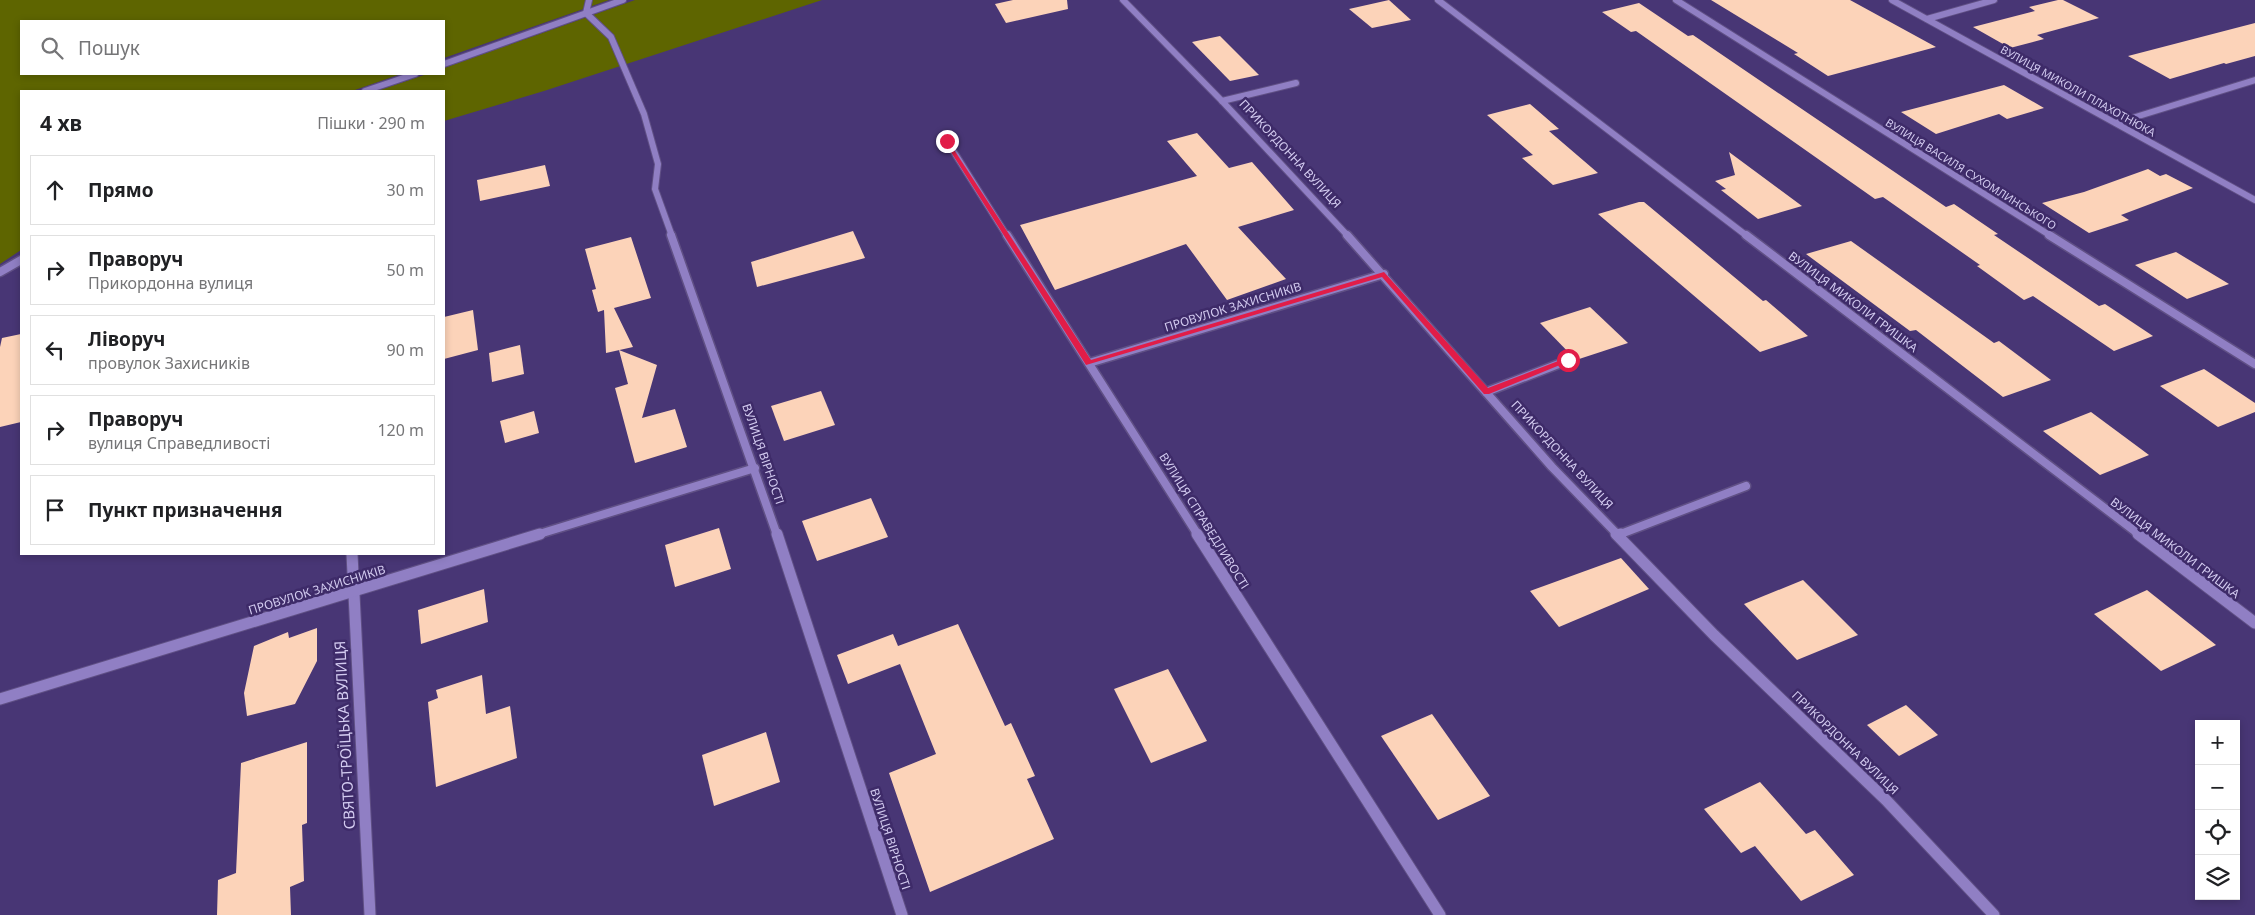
<!DOCTYPE html>
<html lang="uk">
<head>
<meta charset="utf-8">
<style>
  :root { --surface:#fff; --page:#f2f2f2; --text:#202124; --muted:#757577; --line:#e0e0e0 }
  body { margin:0; font-family:"Noto Sans",sans-serif; background:var(--page); color:var(--text) }
  .controls { position:absolute; right:15px; bottom:15px; display:grid; overflow:hidden; border-radius:0px; box-shadow:0 2px 8px #0003 }
  .controls button { width:45px; height:45px; display:grid; place-items:center; padding:0; border:0; border-bottom:1px solid var(--line); background:var(--surface); color:var(--text); font:25px sans-serif }
  .stop { position:absolute; width:15px; height:15px; margin:-11px; border:4px solid #e11d48; border-radius:50%; background:#fff }
  .stop.end { background:#e11d48; border-color:#fff; box-shadow:0 1px 5px #0008 }
  .list { margin:0; padding:0; list-style:none }
  h2 { display:flex; justify-content:space-between; align-items:center; height:65px; margin:0; padding:0 20px; font-size:21px }
  h2 small { font-size:16px; font-weight:400; color:var(--muted) }
  .list li { display:grid; grid-template-columns:32px 1fr auto; gap:15px; align-items:center; box-sizing:border-box; height:70px; margin:0 10px 10px; padding:0 10px; border:1px solid var(--line); border-radius:0px }
  .list b { display:block; font-size:19px; white-space:nowrap }
  .list p { margin:0; font-size:16px; white-space:nowrap; color:var(--muted) }
  .list em { font-size:16px; font-style:normal; color:var(--muted) }
  .icon { flex:none; width:28px; height:28px; fill:none; stroke:currentColor; stroke-width:2; stroke-linecap:round; stroke-linejoin:round }
  .map { position:relative; flex:none; width:2255px; height:915px; overflow:hidden }
  .search { position:absolute; background:var(--surface); box-shadow:0 2px 8px #0003; left:20px; top:20px; width:425px; height:55px; display:flex; align-items:center; gap:12px; box-sizing:border-box; padding:0 18px; border-radius:0px; color:var(--muted); font-size:19px }
  .panel { position:absolute; background:var(--surface); box-shadow:0 2px 8px #0003; left:20px; top:90px; width:425px; height:465px; border-radius:0px }
  .map>svg:first-child { display:block }
  .green { fill:#5e6500 }
  .building { fill:#fcd3b9 }
  .lines { fill:none; stroke-linecap:round; stroke-linejoin:round }
  .minor-far2-casing { stroke:#605085; stroke-width:8 }
  .minor-far1-casing { stroke:#605085; stroke-width:11 }
  .minor-casing { stroke:#605085; stroke-width:13 }
  .minor-far2 { stroke:#907fc4; stroke-width:6 }
  .minor-far1 { stroke:#907fc4; stroke-width:8 }
  .minor { stroke:#907fc4; stroke-width:11 }
  .route { fill:#e11d48 }
  .labels { text-anchor:middle; stroke-width:5; stroke-linejoin:round; paint-order:stroke }
  .far-street-label { font-size:11px; fill:#d3cbf0; stroke:#3e2b69 }
  .street-label { font-size:12px; fill:#d3cbf0; stroke:#3e2b69 }
  .near-street-label { font-size:15px; fill:#d3cbf0; stroke:#3e2b69 }
</style>
</head>
<body>
<div class="map">
<svg width="2255" height="915" viewBox="0 0 2255 915">
  <rect width="100%" height="100%" fill="#483675"/>
  <!-- green -->
  <g class="green">
    <polygon points="0,0 609,0 444,58 444,21 21,21 21,74 401,74 352,91 21,91 21,250 0,264"/>
    <polygon points="635,0 822,0 544,91 444,121 444,91 377,91 427,74 444,74 444,68"/>
  </g>
  <!-- building -->
  <g class="building">
    <polygon points="1013,0 1067,0 1068,9 1006,23 995,4"/>
    <polygon points="1389,0 1411,20 1372,28 1349,9"/>
    <polygon points="1711,0 1850,0 1936,47 1828,76 1794,54 1798,53"/>
    <polygon points="2058,0 2063,0 2099,18 2037,35 2044,39 2010,48 1973,27 2035,11 2029,7"/>
    <polygon points="1639,3 1688,36 1693,35 1946,207 1954,204 1998,234 1994,235 2099,306 2105,304 2153,336 2114,351 2033,296 2024,300 1977,266 1980,265 1883,197 1875,199 1636,31 1631,32 1602,12"/>
    <polygon points="2255,23 2255,56 2226,64 2224,63 2170,79 2128,56"/>
    <polygon points="1220,36 1259,75 1230,81 1192,42"/>
    <polygon points="2004,85 2044,108 2007,119 1999,114 1936,134 1901,112"/>
    <polygon points="1530,104 1559,129 1549,131 1598,173 1553,185 1522,158 1533,155 1487,115"/>
    <polygon points="1197,133 1229,168 1252,162 1294,210 1238,227 1286,279 1227,300 1186,244 1055,290 1020,225 1197,176 1167,141"/>
    <polygon points="1729,152 1802,206 1758,219 1721,190 1726,189 1715,181 1735,175"/>
    <polygon points="545,165 550,186 480,201 477,180"/>
    <polygon points="2148,169 2160,176 2166,174 2193,188 2121,215 2129,220 2089,233 2042,203 2084,192"/>
    <polygon points="1639,202 1644,202 1763,301 1766,300 1808,336 1760,352 1598,214"/>
    <polygon points="853,231 865,258 757,287 751,262"/>
    <polygon points="631,237 651,298 614,308 633,347 606,353 604,310 598,312 592,290 596,289 585,249"/>
    <polygon points="1851,241 1994,343 1999,341 2051,380 2003,397 1916,330 1910,331 1806,254"/>
    <polygon points="2176,252 2229,284 2187,299 2135,265"/>
    <polygon points="1590,307 1628,343 1576,360 1540,323"/>
    <polygon points="473,310 478,350 444,359 444,317"/>
    <polygon points="21,334 21,422 0,427 0,347 2,338"/>
    <polygon points="520,345 524,374 492,382 489,353"/>
    <polygon points="619,350 657,365 642,418 675,409 687,447 635,463 615,388 628,384"/>
    <polygon points="2204,369 2255,403 2255,412 2218,427 2160,386"/>
    <polygon points="821,391 835,425 784,441 771,406"/>
    <polygon points="534,411 539,433 505,443 500,421"/>
    <polygon points="2091,412 2149,455 2100,475 2043,431"/>
    <polygon points="871,498 888,537 817,561 802,521"/>
    <polygon points="719,528 731,569 675,587 665,545"/>
    <polygon points="1621,558 1649,589 1559,627 1530,591"/>
    <polygon points="1803,580 1858,635 1797,660 1744,604"/>
    <polygon points="484,589 488,622 421,644 418,610"/>
    <polygon points="2147,590 2216,645 2161,671 2094,614"/>
    <polygon points="958,624 1005,726 1011,723 1035,776 1027,779 1054,839 930,892 889,773 936,754 900,664 848,684 837,655 893,634 898,646"/>
    <polygon points="317,628 317,661 295,704 247,716 244,693 254,646 288,632 289,638"/>
    <polygon points="1168,669 1207,741 1151,763 1114,689"/>
    <polygon points="482,675 486,714 510,706 517,758 436,787 428,702 438,698 436,690"/>
    <polygon points="1906,705 1938,735 1899,756 1867,725"/>
    <polygon points="1432,714 1490,796 1438,820 1381,736"/>
    <polygon points="766,732 780,782 714,806 702,755"/>
    <polygon points="307,742 307,823 302,825 304,881 290,887 291,915 217,915 218,880 236,873 241,763"/>
    <polygon points="1760,782 1806,834 1815,830 1854,875 1801,901 1755,846 1741,853 1704,809"/>
  </g>
  <g class="lines">
    <!-- minor-far2 casing -->
    <g class="minor-far2-casing">
      <g id="minor-far2">
        <polyline points="589,0 586,13 611,37 644,114 658,164 655,189 672,236"/>
        <polyline points="1123,0 1222,101 1348,236"/>
        <polyline points="1438,0 1747,236"/>
        <polyline points="1676,0 2051,236"/>
        <polyline points="1892,0 2255,200"/>
        <polyline points="1927,19 1994,0"/>
        <polyline points="444,64 623,0"/>
        <polyline points="365,91 415,74"/>
        <polyline points="1222,101 1296,83"/>
        <polyline points="2116,123 2255,80"/>
        <polyline points="947,141 1007,236"/>
      </g>
    </g>
    <!-- minor-far1 casing -->
    <g class="minor-far1-casing">
      <g id="minor-far1">
        <polyline points="671,235 777,535"/>
        <polyline points="1007,235 1198,535"/>
        <polyline points="1347,235 1552,467 1618,535"/>
        <polyline points="1746,235 2140,535"/>
        <polyline points="2049,235 2255,364"/>
        <polyline points="0,272 21,260"/>
        <polyline points="1089,363 1384,274"/>
        <polyline points="1486,392 1569,360"/>
        <polyline points="536,535 755,468"/>
        <polyline points="1618,535 1746,486"/>
      </g>
    </g>
    <!-- minor casing -->
    <g class="minor-casing">
      <g id="minor">
        <polyline points="777,534 902,915"/>
        <polyline points="1197,534 1440,915"/>
        <polyline points="1616,534 1714,635 1886,800 1994,915"/>
        <polyline points="2138,534 2255,623"/>
        <polyline points="1618,535 1621,534"/>
        <polyline points="352,554 370,915"/>
        <polyline points="0,699 540,534"/>
      </g>
    </g>
    <!-- minor-far2 -->
    <use href="#minor-far2" class="minor-far2"/>
    <!-- minor-far1 -->
    <use href="#minor-far1" class="minor-far1"/>
    <!-- minor -->
    <use href="#minor" class="minor"/>
  </g>
  <!-- route -->
  <polygon class="route" points="947,139 1091,360 1384,272 1488,388 1566,358 1572,360 1489,394 1484,394 1382,277 1086,365 944,141"/>
  <g class="labels">
    <!-- far-street labels -->
    <g class="far-street-label">
      <text transform="translate(2078 91) rotate(29)" y="4">ВУЛИЦЯ МИКОЛИ ПЛАХОТНЮКА</text>
      <text transform="translate(1971 174) rotate(32)" y="4">ВУЛИЦЯ ВАСИЛЯ СУХОМЛИНСЬКОГО</text>
    </g>
    <!-- street labels -->
    <g class="street-label">
      <text transform="translate(1290 154) rotate(47)" y="4">ПРИКОРДОННА ВУЛИЦЯ</text>
      <text transform="translate(1853 302) rotate(37)" y="4">ВУЛИЦЯ МИКОЛИ ГРИШКА</text>
      <text transform="translate(1233 307) rotate(-17)" y="4">ПРОВУЛОК ЗАХИСНИКІВ</text>
      <text transform="translate(763 454) rotate(71)" y="4">ВУЛИЦЯ ВІРНОСТІ</text>
      <text transform="translate(1562 455) rotate(47)" y="4">ПРИКОРДОННА ВУЛИЦЯ</text>
      <text transform="translate(1204 521) rotate(58)" y="4">ВУЛИЦЯ СПРАВЕДЛИВОСТІ</text>
      <text transform="translate(2175 548) rotate(37)" y="4">ВУЛИЦЯ МИКОЛИ ГРИШКА</text>
      <text transform="translate(317 590) rotate(-17)" y="4">ПРОВУЛОК ЗАХИСНИКІВ</text>
      <text transform="translate(1845 743) rotate(44)" y="4">ПРИКОРДОННА ВУЛИЦЯ</text>
      <text transform="translate(890 839) rotate(72)" y="4">ВУЛИЦЯ ВІРНОСТІ</text>
    </g>
    <!-- near-street labels -->
    <g class="near-street-label">
      <text transform="translate(345 735) rotate(-93)" y="5">СВЯТО-ТРОЇЦЬКА ВУЛИЦЯ</text>
    </g>
  </g>
</svg>
<div class="controls">
<button>+</button>
<button>−</button>
<button><svg class="icon" aria-label="locate" viewBox="0 0 24 24"><circle cx="12" cy="12" r="6"/><path d="M12 2v4M12 18v4M2 12h4M18 12h4"/></svg></button>
<button><svg class="icon" aria-label="layers" viewBox="0 0 24 24"><path d="M12 4l9 5-9 5-9-5zM3 14l9 5 9-5"/></svg></button>
</div>
<div class="stop" style="left:1568px;top:360px"></div>
<div class="stop end" style="left:947px;top:141px"></div>
<div class="search"><svg class="icon" aria-label="search" viewBox="0 0 24 24"><circle cx="10" cy="10" r="6"/><path d="M15 15l6 6"/></svg>Пошук</div>
<section class="panel">
<h2>4 хв<small>Пішки · 290 m</small></h2>
<ul class="list">
<li><svg class="icon" aria-label="ahead" viewBox="0 0 24 24"><path d="M12 20V5M6 11l6-6 6 6"/></svg><div><b>Прямо</b></div><em>30 m</em></li>
<li><svg class="icon" aria-label="right" viewBox="0 0 24 24"><path d="M7 20v-9h11M14 6l5 5-5 5"/></svg><div><b>Праворуч</b><p>Прикордонна вулиця</p></div><em>50 m</em></li>
<li><svg class="icon" aria-label="left" viewBox="0 0 24 24"><path d="M17 20v-9H6M10 6l-5 5 5 5"/></svg><div><b>Ліворуч</b><p>провулок Захисників</p></div><em>90 m</em></li>
<li><svg class="icon" aria-label="right" viewBox="0 0 24 24"><path d="M7 20v-9h11M14 6l5 5-5 5"/></svg><div><b>Праворуч</b><p>вулиця Справедливості</p></div><em>120 m</em></li>
<li><svg class="icon" aria-label="arrive" viewBox="0 0 24 24"><path d="M6 21V4h12l-3 4 3 4H6"/></svg><div><b>Пункт призначення</b></div></li>
</ul>
</section>
</div>
</body>
</html>
